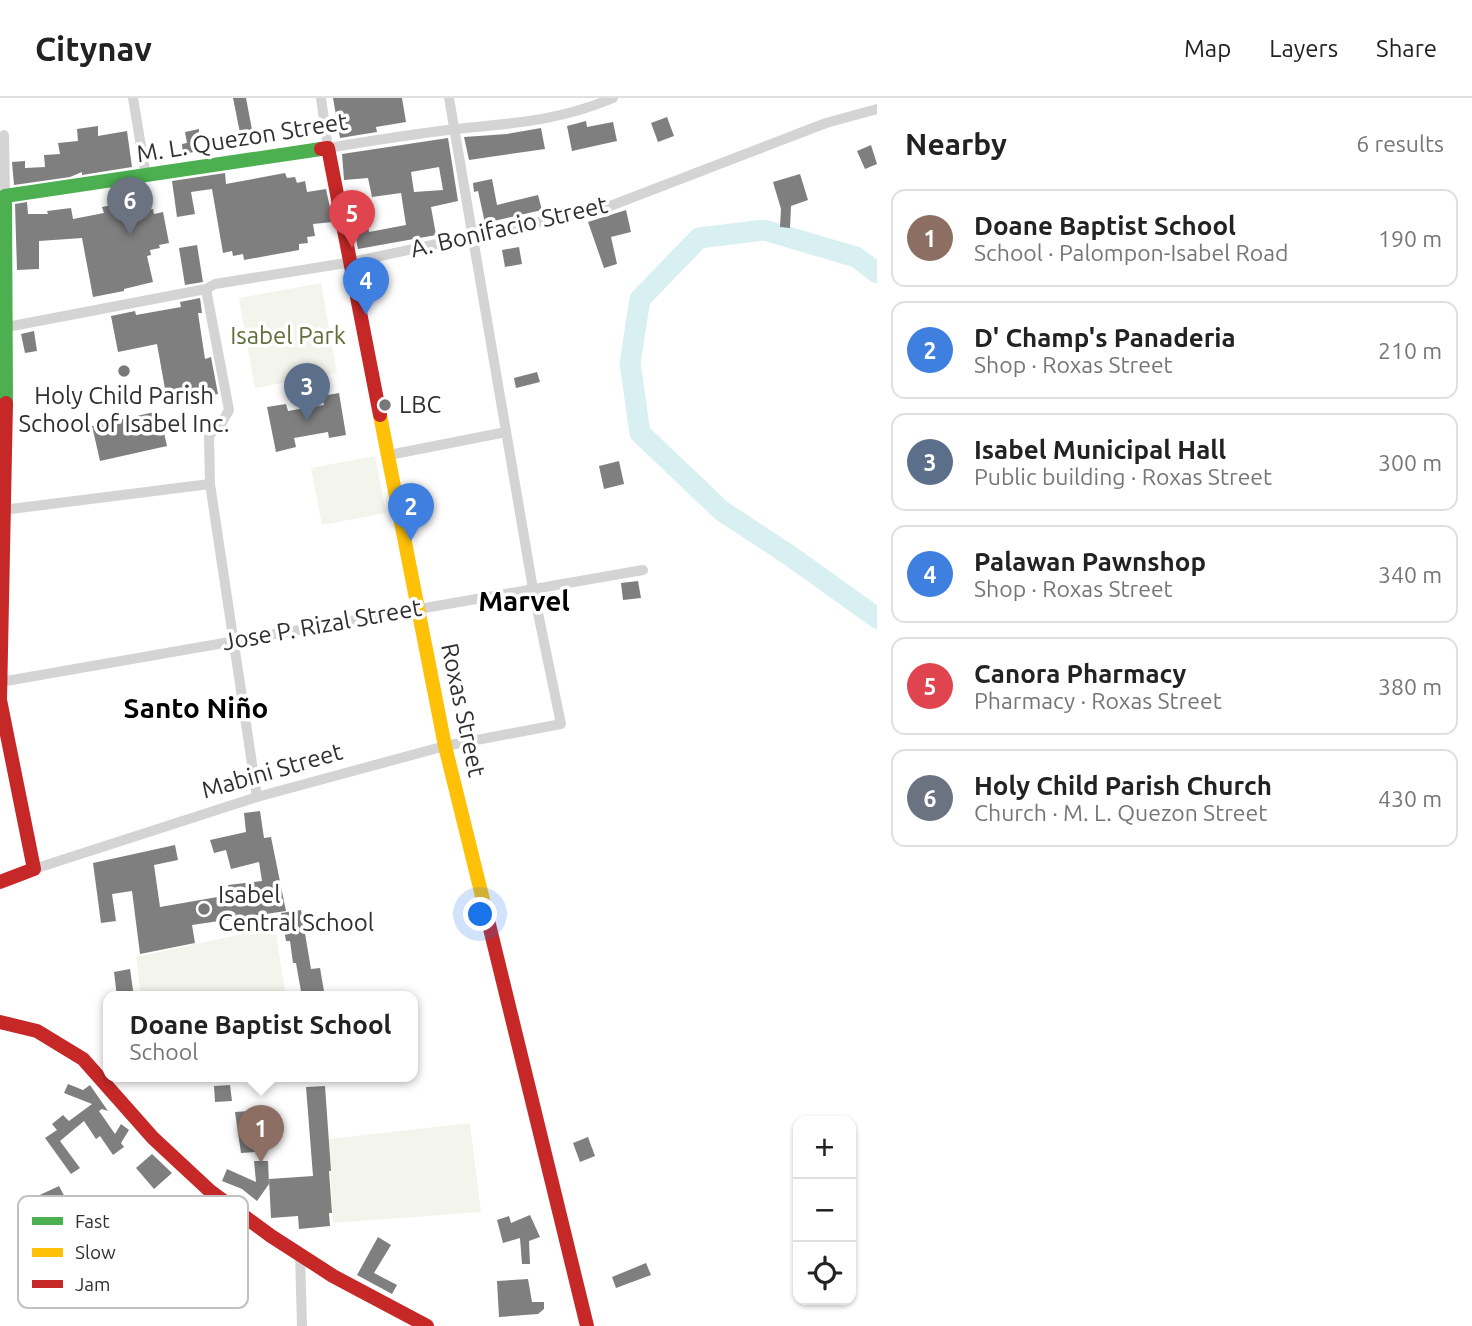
<!DOCTYPE html>
<html lang="en">
<head>
<meta charset="utf-8">
<style>
  :root { --surface:#fff; --page:#f2f2f2; --text:#222; --muted:#767676; --line:#e0e0e0; --accent:#787878 }
  body { margin:0; font-family:Ubuntu,sans-serif; background:var(--page); color:var(--text) }
  .controls { position:absolute; right:21px; bottom:21px; display:grid; overflow:hidden; border-radius:14px; box-shadow:0 2px 5px #0004 }
  .controls button { width:63px; height:63px; display:grid; place-items:center; padding:0; border:0; border-bottom:2px solid var(--line); background:var(--surface); color:var(--text); font:35px sans-serif }
  .you { position:absolute; left:481px; top:817px; width:24px; height:24px; margin:-18px; border:5px solid #fff; border-radius:50%; background:#1a73e8; box-shadow:0 0 0 10px #1a73e833 }
  .badge { display:grid; place-items:center; width:46px; height:46px; border-radius:50%; background:var(--accent); color:#fff; font-size:23px; font-weight:700 }
  .pin { position:absolute; translate:-50% -58px; filter:drop-shadow(0 2px 4px #0008) }
  .pin::after { content:''; position:absolute; top:37px; width:24px; height:21px; background:inherit; clip-path:polygon(0 0,100% 0,50% 100%) }
  .popup { position:absolute; left:103px; top:893px; width:315px; height:91px; box-sizing:border-box; display:grid; place-content:center; border-radius:14px; background:var(--surface); filter:drop-shadow(0 2px 5px #0005); font-size:23px; white-space:nowrap; color:var(--muted) }
  .popup b { font-size:26px; color:var(--text) }
  .popup::after { content:''; position:absolute; left:50%; top:100%; margin-left:-14px; border:14px solid transparent; border-top-color:var(--surface) }
  .list { margin:0; padding:0; list-style:none }
  h2 { display:flex; justify-content:space-between; align-items:center; height:91px; margin:0; padding:0 28px; font-size:30px }
  h2 small { font-size:23px; font-weight:400; color:var(--muted) }
  .list li { display:grid; grid-template-columns:46px 1fr auto; gap:21px; align-items:center; box-sizing:border-box; height:98px; margin:0 14px 14px; padding:0 14px; border:2px solid var(--line); border-radius:14px }
  .list b { display:block; font-size:26px; white-space:nowrap }
  .list p { margin:0; font-size:23px; white-space:nowrap; color:var(--muted) }
  .list em { font-size:23px; font-style:normal; color:var(--muted) }
  .icon { flex:none; width:38px; height:38px; fill:none; stroke:currentColor; stroke-width:2; stroke-linecap:round; stroke-linejoin:round }
  .map { position:relative; flex:none; width:877px; height:1228px; overflow:hidden }
  header { display:flex; align-items:center; gap:42px; box-sizing:border-box; height:98px; padding:0 35px; background:var(--surface); border-bottom:2px solid var(--line) }
  header strong { font-size:33px }
  nav { display:flex; gap:38px; margin-inline-start:auto; font-size:24px }
  main { display:flex }
  aside { flex:1; background:var(--surface) }
  .map>svg:first-child { display:block }
  .green { fill:#f3f5ec }
  .lines { fill:none; stroke-linecap:round; stroke-linejoin:round }
  .river { stroke:#d9f0f2; stroke-width:21 }
  .building { fill:#7f7f7f; fill-rule:evenodd }
  .street { stroke:#d4d4d4; stroke-width:10 }
  .fast { stroke:#4caf50; stroke-width:14 }
  .slow { stroke:#ffc107; stroke-width:14 }
  .jam { stroke:#c62828; stroke-width:14 }
  .poi-dot { fill:#787878; stroke:#fff; stroke-width:2.5 }
  .labels { text-anchor:middle; stroke-width:7; stroke-linejoin:round; paint-order:stroke }
  .street-label { font-size:24px; fill:#303030; stroke:#fff }
  .park-label { font-size:24px; fill:#616d3b; stroke:#fff }
  .poi-label { font-size:24px; fill:#303030; stroke:#fff; text-anchor:start }
  .quarter-label { font-size:28px; font-weight:bold; fill:#000; stroke:#fff }
  .key { fill:#fff; stroke:#c1c1c1; stroke-width:2 }
  .key-label { font-size:19px; fill:#303030 }
</style>
</head>
<body>
<header>
<strong>Citynav</strong>
<nav><a>Map</a><a>Layers</a><a>Share</a></nav>
</header>
<main>
<div class="map">
<svg width="877" height="1228" viewBox="0 0 877 1228">
  <rect width="100%" height="100%" fill="#fff"/>
  <!-- green -->
  <g class="green">
    <polygon points="321,185 337,275 255,290 239,200"/>
    <polygon points="375,358 386,415 322,427 311,370"/>
    <polygon points="275,829 286,899 141,899 136,859"/>
    <polygon points="470,1025 481,1114 333,1125 329,1041"/>
  </g>
  <g class="lines">
    <!-- river -->
    <polyline class="river" points="877,175 856,159 764,132 699,140 640,201 630,265 640,335 722,413 789,457 877,520"/>
  </g>
  <!-- building -->
  <g class="building">
    <polygon points="233,0 246,0 253,37 241,40"/>
    <polygon points="333,0 402,0 406,24 376,29 377,34 340,40"/>
    <polygon points="667,19 674,38 658,44 651,25"/>
    <polygon points="586,23 587,29 613,24 617,43 572,53 567,28"/>
    <polygon points="98,28 98,38 127,33 132,69 82,77 82,74 70,79 14,87 12,64 25,63 25,70 45,69 44,57 60,56 58,45 78,43 77,31"/>
    <polygon points="541,30 545,51 469,62 464,39 507,36"/>
    <polygon points="199,31 199,53 183,56 182,46 187,45 185,34"/>
    <path d="M 448,40 L 458,103 L 431,109 L 436,137 L 358,151 L 351,113 L 366,111 L 369,134 L 406,127 L 401,95 L 372,99 L 368,80 L 344,82 L 342,56 ZM 439,69 L 443,92 L 414,94 L 411,74 Z"/>
    <polygon points="871,47 877,66 865,71 857,53"/>
    <polygon points="225,75 226,86 285,75 287,80 295,79 297,85 305,83 307,94 326,91 333,124 313,126 315,138 307,139 308,145 299,146 299,152 244,162 243,156 233,158 232,153 223,155 212,91 191,94 195,116 177,119 172,83"/>
    <polygon points="800,76 808,102 791,108 790,130 780,129 781,111 773,84"/>
    <polygon points="492,81 497,107 538,97 542,112 485,125 478,93 474,94 473,85"/>
    <polygon points="135,103 136,109 143,108 144,113 153,111 154,116 163,114 169,145 159,147 160,150 150,152 151,157 147,158 153,184 124,191 124,193 93,199 82,140 39,143 39,171 17,172 15,106 27,104 28,116 48,116 47,113 71,110 73,121 104,115 102,109"/>
    <polygon points="626,112 631,134 611,139 617,166 604,170 588,124"/>
    <polygon points="197,147 203,184 185,187 179,150"/>
    <polygon points="519,149 522,166 505,169 502,152"/>
    <polygon points="200,200 202,215 198,215 205,261 211,259 218,296 201,299 200,296 167,302 157,246 118,254 111,218 135,213 136,217 181,209 180,204"/>
    <polygon points="34,233 37,253 25,255 21,236"/>
    <polygon points="537,274 540,284 516,290 514,280"/>
    <polygon points="339,295 346,337 329,340 328,334 294,340 296,349 276,354 267,309 286,306 288,313 324,307 322,298"/>
    <polygon points="159,313 167,348 100,363 92,328"/>
    <polygon points="619,363 624,386 604,391 599,368"/>
    <polygon points="638,483 641,500 623,502 621,485"/>
    <polygon points="260,713 264,740 271,739 286,813 192,827 195,845 140,856 132,793 112,796 116,823 101,825 93,765 175,747 178,762 154,767 160,809 229,797 228,787 262,783 259,764 231,771 226,752 214,755 210,742 246,734 244,715"/>
    <polygon points="301,812 311,871 320,870 325,899 302,899 296,865 293,865 290,843 286,843 281,815"/>
    <polygon points="130,871 134,899 117,899 114,874"/>
    <polygon points="68,986 83,992 90,987 108,1013 102,1011 99,1013 115,1036 121,1026 129,1032 121,1045 124,1049 113,1057 100,1038 96,1041 84,1023 60,1043 80,1070 71,1076 45,1040 57,1032 52,1026 63,1017 69,1023 92,1006 64,995"/>
    <polygon points="230,987 232,1003 215,1004 214,988"/>
    <polygon points="325,988 331,1073 329,1073 332,1115 329,1115 330,1128 299,1131 298,1118 271,1120 269,1081 313,1078 306,989"/>
    <polygon points="250,1013 256,1054 241,1055 235,1014"/>
    <polygon points="588,1039 595,1058 580,1064 573,1045"/>
    <polygon points="152,1056 172,1075 154,1091 136,1070"/>
    <polygon points="254,1063 268,1063 269,1086 257,1103 242,1091 222,1083 227,1071 256,1084"/>
    <polygon points="59,1088 67,1103 62,1105 73,1130 64,1133 41,1146 33,1132 41,1127 29,1102"/>
    <polygon points="195,1113 208,1128 185,1147 173,1132"/>
    <polygon points="530,1117 540,1139 529,1143 530,1166 522,1166 520,1140 503,1145 497,1122 509,1118 511,1125"/>
    <polygon points="378,1139 391,1147 374,1175 397,1187 392,1196 357,1177"/>
    <polygon points="646,1165 651,1177 616,1190 612,1179"/>
    <polygon points="528,1181 532,1204 544,1204 544,1211 538,1216 499,1219 497,1183"/>
  </g>
  <g class="lines">
    <!-- street -->
    <g class="street">
      <polyline points="133,0 146,78"/>
      <path d="M 321,0 L 328,50 C 370,43 413,36 456,31 C 514,25 559,23 613,0"/>
      <polyline points="0,98 5,98 4,37"/>
      <polyline points="206,191 229,312 221,326 209,337 210,386 257,699"/>
      <polyline points="7,229 206,191 215,186 352,164 605,110 826,25 877,11"/>
      <polyline points="389,357 506,334"/>
      <polyline points="3,412 210,386"/>
      <polyline points="0,584 643,472"/>
      <polyline points="34,771 257,699 445,648 561,626 533,491 449,0"/>
      <polyline points="300,1156 302,1228"/>
    </g>
    <!-- fast -->
    <polyline class="fast" points="6,305 5,98 321,51"/>
    <!-- slow -->
    <polyline class="slow" points="380,317 445,648 485,810"/>
    <!-- jam -->
    <g class="jam">
      <polyline points="321,51 328,50 380,317"/>
      <polyline points="0,784 34,771 0,602 6,305"/>
      <polyline points="485,810 587,1228"/>
      <polyline points="0,924 37,933 83,961 153,1040 210,1093 271,1138 333,1178 427,1228"/>
    </g>
  </g>
  <!-- markers -->
  <g class="poi-dot">
    <circle cx="124" cy="273" r="7"/>
    <circle cx="385" cy="307" r="7"/>
    <circle cx="204" cy="811" r="7"/>
  </g>
  <g class="labels">
    <!-- street labels -->
    <g class="street-label">
      <text transform="translate(242 40) rotate(-9)" y="8">M. L. Quezon Street</text>
      <text transform="translate(509 129) rotate(-13)" y="8">A. Bonifacio Street</text>
      <text transform="translate(322 527) rotate(-10)" y="8">Jose P. Rizal Street</text>
      <text transform="translate(463 612) rotate(78)" y="8">Roxas Street</text>
      <text transform="translate(272 673) rotate(-16)" y="8">Mabini Street</text>
    </g>
    <!-- park labels -->
    <g class="park-label">
      <text x="288" y="246">Isabel Park</text>
    </g>
    <!-- poi labels -->
    <g class="poi-label">
      <text x="124" y="306" text-anchor="middle">Holy Child Parish<tspan x="124" dy="28">School of Isabel Inc.</tspan></text>
      <text x="399" y="315">LBC</text>
      <text x="218" y="805">Isabel<tspan x="218" dy="28">Central School</tspan></text>
    </g>
    <!-- quarter labels -->
    <g class="quarter-label">
      <text x="524" y="513">Marvel</text>
      <text x="196" y="620">Santo Niño</text>
    </g>
  </g>
  <!-- legend -->
  <rect x="18" y="1098" width="230" height="112" rx="10" class="key"/>
  <rect x="32" y="1119" width="31" height="8" fill="#4caf50"/>
  <rect x="32" y="1150" width="31" height="9" fill="#ffc107"/>
  <rect x="32" y="1182" width="31" height="8" fill="#c62828"/>
  <g class="key-label">
    <text x="75" y="1130">Fast</text>
    <text x="75" y="1161">Slow</text>
    <text x="75" y="1193">Jam</text>
  </g>
</svg>
<div class="controls">
<button>+</button>
<button>−</button>
<button><svg class="icon" aria-label="locate" viewBox="0 0 24 24"><circle cx="12" cy="12" r="6"/><path d="M12 2v4M12 18v4M2 12h4M18 12h4"/></svg></button>
</div>
<div class="you"></div>
<div class="pin badge" style="left:261px;top:1065px;background:#8d6e63">1</div>
<div class="popup"><b>Doane Baptist School</b>School</div>
<div class="pin badge" style="left:411px;top:443px;background:#3f7fe0">2</div>
<div class="pin badge" style="left:307px;top:323px;background:#5c6f8a">3</div>
<div class="pin badge" style="left:366px;top:217px;background:#3f7fe0">4</div>
<div class="pin badge" style="left:352px;top:150px;background:#e0444e">5</div>
<div class="pin badge" style="left:130px;top:137px;background:#6b7280">6</div>
</div>
<aside>
<h2>Nearby<small>6 results</small></h2>
<ul class="list">
<li><span class="badge" style="background:#8d6e63">1</span><div><b>Doane Baptist School</b><p>School · Palompon-Isabel Road</p></div><em>190 m</em></li>
<li><span class="badge" style="background:#3f7fe0">2</span><div><b>D' Champ's Panaderia</b><p>Shop · Roxas Street</p></div><em>210 m</em></li>
<li><span class="badge" style="background:#5c6f8a">3</span><div><b>Isabel Municipal Hall</b><p>Public building · Roxas Street</p></div><em>300 m</em></li>
<li><span class="badge" style="background:#3f7fe0">4</span><div><b>Palawan Pawnshop</b><p>Shop · Roxas Street</p></div><em>340 m</em></li>
<li><span class="badge" style="background:#e0444e">5</span><div><b>Canora Pharmacy</b><p>Pharmacy · Roxas Street</p></div><em>380 m</em></li>
<li><span class="badge" style="background:#6b7280">6</span><div><b>Holy Child Parish Church</b><p>Church · M. L. Quezon Street</p></div><em>430 m</em></li>
</ul>
</aside>
</main>
</body>
</html>
